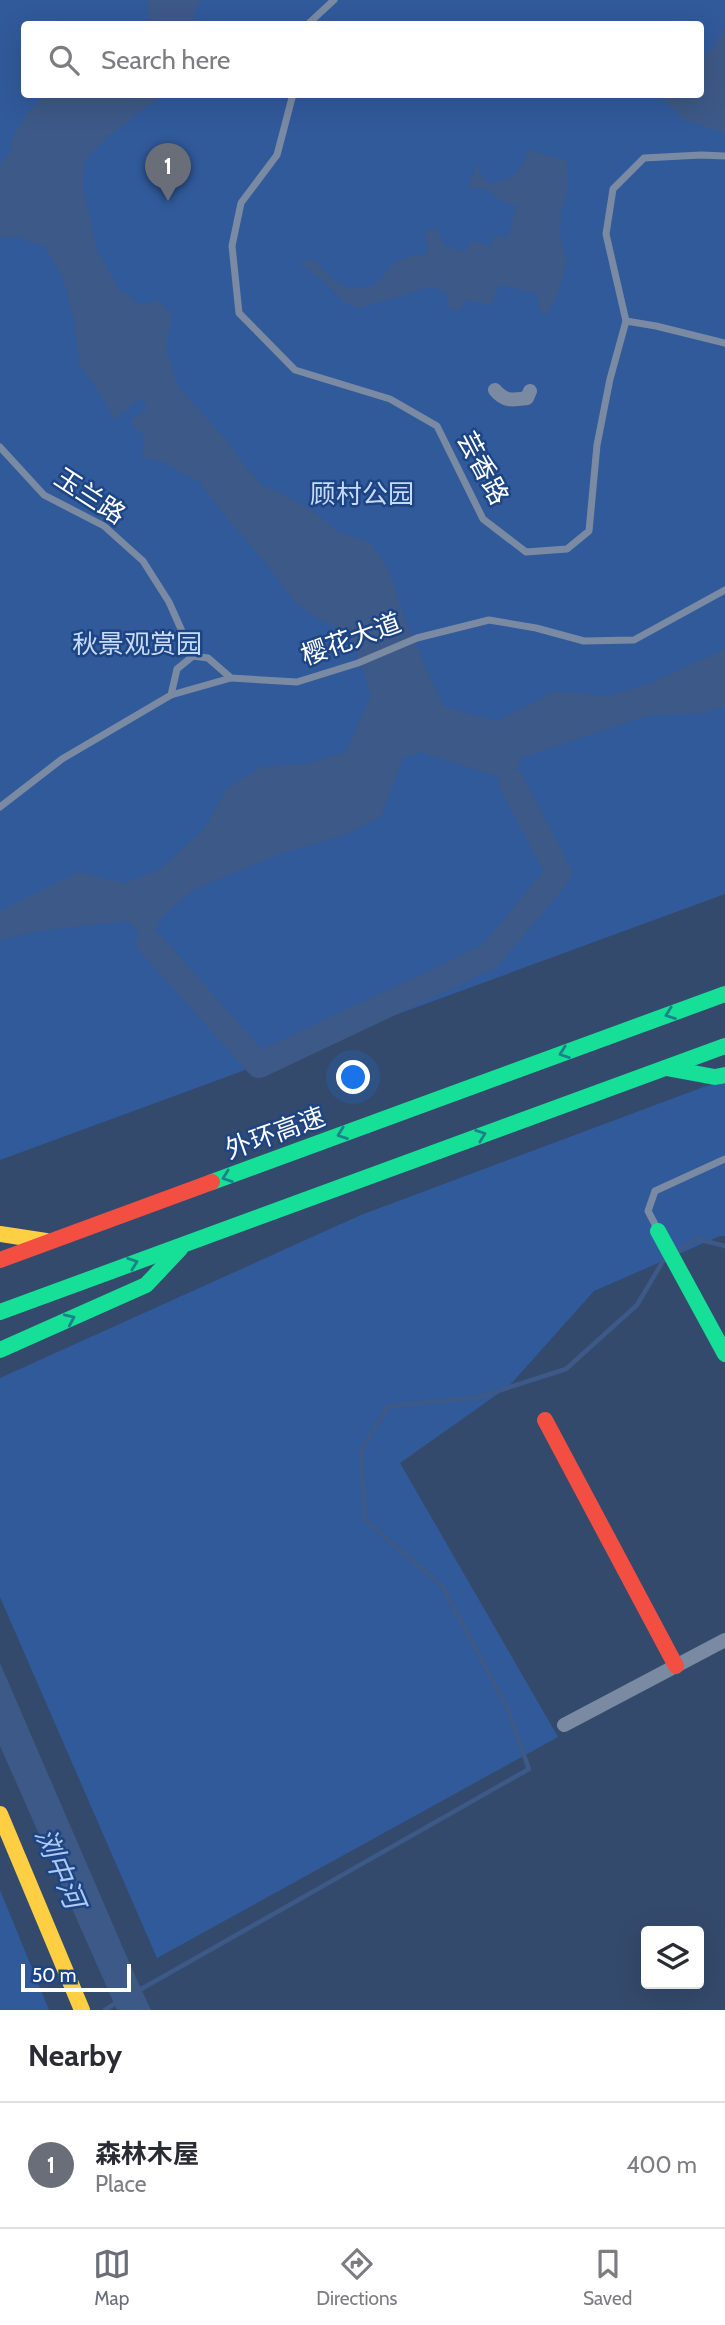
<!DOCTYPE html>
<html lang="en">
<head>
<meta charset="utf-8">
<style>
  :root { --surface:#fff; --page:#f7f7f7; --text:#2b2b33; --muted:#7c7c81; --line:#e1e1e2; --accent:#6a6e78 }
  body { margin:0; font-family:Cabin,"Noto Sans SC",sans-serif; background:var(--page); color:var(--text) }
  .controls { position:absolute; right:21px; bottom:21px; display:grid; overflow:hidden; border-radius:7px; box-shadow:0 7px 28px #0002 }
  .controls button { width:63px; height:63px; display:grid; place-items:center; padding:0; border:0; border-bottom:2px solid var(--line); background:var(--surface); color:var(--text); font:35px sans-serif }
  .scale { position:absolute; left:21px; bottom:18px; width:110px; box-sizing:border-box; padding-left:7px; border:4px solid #fff; border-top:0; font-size:19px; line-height:24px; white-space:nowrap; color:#fff; -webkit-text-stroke:5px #1d4483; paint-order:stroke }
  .you { position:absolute; left:354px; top:1078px; width:24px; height:24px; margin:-18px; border:5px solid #fff; border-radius:50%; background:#1a73e8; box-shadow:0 0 0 10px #1a73e833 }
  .badge { display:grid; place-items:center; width:46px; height:46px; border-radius:50%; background:var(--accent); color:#fff; font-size:23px; font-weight:700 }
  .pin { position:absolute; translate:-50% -58px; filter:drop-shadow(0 2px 4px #0008) }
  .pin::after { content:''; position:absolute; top:37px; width:24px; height:21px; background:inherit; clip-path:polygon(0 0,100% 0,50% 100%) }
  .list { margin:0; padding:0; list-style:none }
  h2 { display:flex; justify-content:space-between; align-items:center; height:91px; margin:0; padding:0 28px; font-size:30px }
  h2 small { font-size:23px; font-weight:400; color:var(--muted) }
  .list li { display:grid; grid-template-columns:46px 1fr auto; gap:21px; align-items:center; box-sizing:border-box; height:126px; padding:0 28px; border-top:2px solid var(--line) }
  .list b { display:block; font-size:26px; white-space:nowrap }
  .list p { margin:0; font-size:23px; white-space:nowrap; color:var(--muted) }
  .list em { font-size:23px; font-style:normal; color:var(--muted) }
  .icon { flex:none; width:38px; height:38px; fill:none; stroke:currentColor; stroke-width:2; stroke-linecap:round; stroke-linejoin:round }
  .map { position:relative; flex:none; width:725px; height:2010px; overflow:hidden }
  .search { position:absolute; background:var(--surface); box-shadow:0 7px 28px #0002; left:21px; right:21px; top:21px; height:77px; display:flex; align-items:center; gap:18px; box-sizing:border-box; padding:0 24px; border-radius:7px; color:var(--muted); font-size:26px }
  .sheet { height:217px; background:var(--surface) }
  nav { display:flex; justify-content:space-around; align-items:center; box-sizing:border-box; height:98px; border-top:2px solid var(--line); background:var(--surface); font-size:19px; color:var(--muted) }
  nav a { display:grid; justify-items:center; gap:4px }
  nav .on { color:var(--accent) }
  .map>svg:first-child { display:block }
  .green { fill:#315a9b; fill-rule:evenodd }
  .water { fill:#3d5987 }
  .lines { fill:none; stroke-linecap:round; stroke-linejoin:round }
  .stream { stroke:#3d5987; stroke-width:4.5 }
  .river { stroke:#3d5987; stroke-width:26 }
  .lane { stroke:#7a8aa2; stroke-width:7 }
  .street { stroke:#7a8aa2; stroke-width:14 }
  .fast { stroke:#16e098; stroke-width:16 }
  .slow { stroke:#ffcf43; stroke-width:16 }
  .jam { stroke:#f24e42; stroke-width:16 }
  .oneway { stroke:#1a828b }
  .labels { text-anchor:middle; stroke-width:5; stroke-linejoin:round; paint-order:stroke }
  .street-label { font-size:26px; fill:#fff; stroke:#1d4483 }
  .park-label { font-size:26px; fill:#c7daf8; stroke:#1d4483 }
  .water-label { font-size:28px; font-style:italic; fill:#aec9f2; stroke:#1d4483 }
</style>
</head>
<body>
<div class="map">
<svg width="725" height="2010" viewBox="0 0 725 2010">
  <rect width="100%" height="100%" fill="#344a6c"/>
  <!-- green -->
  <g class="green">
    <path d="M 0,0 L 725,0 L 725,894 L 0,1160 ZM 24,24 L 700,24 L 700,94 L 24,94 Z"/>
    <polygon points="725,1079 725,1236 720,1236 594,1291 509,1386 400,1463 558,1737 157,1958 0,1597 0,1378 361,1215"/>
    <polygon points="0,1890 49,2010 0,2010"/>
  </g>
  <!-- water -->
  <g class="water">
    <polygon points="147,0 202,0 197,5 192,24 146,24 149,11"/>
    <polygon points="725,27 725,133 683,120 661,95 700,94 701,60 715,45"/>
    <polygon points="44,95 161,95 102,142 85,160 83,186 97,250 119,289 141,305 156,300 172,314 166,350 178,387 226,439 244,465 262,485 286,495 314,512 339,532 371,543 390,572 401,608 427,671 445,707 497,721 555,691 610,696 653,682 725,649 725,706 704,713 646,716 521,758 511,781 421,752 403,758 381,817 345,835 282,853 193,890 161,918 149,942 127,921 39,931 0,940 0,911 78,872 125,883 160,869 204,829 227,788 261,767 305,764 346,752 371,695 351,635 317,618 294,601 265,562 230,522 198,481 163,462 142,457 145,437 130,422 148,406 141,398 114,419 101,395 79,364 74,320 63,278 45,247 17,237 0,238 0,165 11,151 12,138 27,114"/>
    <path d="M 529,150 L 567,161 L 568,190 L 561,211 L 560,237 L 567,261 L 558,293 L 548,314 L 539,312 L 537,295 L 534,293 L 502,285 L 497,289 L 491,305 L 466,300 L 459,311 L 447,307 L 448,295 L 434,287 L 424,287 L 408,294 L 359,308 L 342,301 L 326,283 L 299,262 L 315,260 C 330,280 355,300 380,280 C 384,277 386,271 390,267 C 400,258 412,255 425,255 L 428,248 L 425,232 L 436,228 L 444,245 L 465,252 L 471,240 L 491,246 L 495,234 L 508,238 L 516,206 L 503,202 L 487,189 L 467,188 L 478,163 L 481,176 L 493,184 C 517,176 519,173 529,150 Z"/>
    <polygon points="0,1663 136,1978 151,2010 117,2010 0,1746"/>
  </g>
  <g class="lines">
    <!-- stream -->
    <g class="stream">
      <polyline points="675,1253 697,1239 725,1246"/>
      <polyline points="136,1992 529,1769 506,1705 442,1586 365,1520 361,1451 388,1406 476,1398 566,1369 637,1305 663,1261 667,1258"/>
      <polyline points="105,2010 119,2001"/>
    </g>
    <!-- river -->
    <polyline class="river" points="149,942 259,1065 490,956 559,873 511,781"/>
    <!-- lane -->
    <g class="lane">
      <polyline points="308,24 334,0"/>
      <polyline points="293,94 277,155 241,203 232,246 239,313 295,370 390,399 437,426 483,519 526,552 567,549 589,531 597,445 610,379 626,321 656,326 725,343"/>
      <polyline points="626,321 606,234 613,189 644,158 701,155 725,156"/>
      <polyline points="0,447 44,495 104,526 143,561 169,602 193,656"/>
      <polyline points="171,695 231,678"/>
      <polyline points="0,807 62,759 171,695 177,669 193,656 208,658 231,678 297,682 358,663 417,638 489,620 536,628 584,641 634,640 725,590"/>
      <polyline points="658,1230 648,1211 655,1191 725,1159"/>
    </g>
    <!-- street -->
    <g class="street">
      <path d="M 495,390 C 505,402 513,400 527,398 L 530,391"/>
      <polyline points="564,1725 725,1640"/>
    </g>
    <!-- fast -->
    <g class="fast">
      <polyline points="666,1068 715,1077 725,1075"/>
      <polyline points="212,1182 725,994"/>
      <polyline points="658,1231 725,1354"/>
      <polyline points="0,1312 725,1046"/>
      <polyline points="0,1350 146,1285 180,1249"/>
    </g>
    <!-- slow -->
    <g class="slow">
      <polyline points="0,1234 46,1241"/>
      <polyline points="0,1814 82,2010"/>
    </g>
    <!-- jam -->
    <g class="jam">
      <polyline points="0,1260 212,1182"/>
      <polyline points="545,1420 676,1666"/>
    </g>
  </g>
  <!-- one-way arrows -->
  <defs><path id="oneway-chevron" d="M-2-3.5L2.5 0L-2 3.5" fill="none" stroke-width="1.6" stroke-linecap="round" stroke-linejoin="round" transform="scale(1.75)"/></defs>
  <g class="oneway">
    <use href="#oneway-chevron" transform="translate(670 1014) rotate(160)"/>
    <use href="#oneway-chevron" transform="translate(564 1053) rotate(160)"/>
    <use href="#oneway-chevron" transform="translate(342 1134) rotate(160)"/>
    <use href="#oneway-chevron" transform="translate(481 1135) rotate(-20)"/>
    <use href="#oneway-chevron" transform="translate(227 1177) rotate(160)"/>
    <use href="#oneway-chevron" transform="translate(133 1263) rotate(-20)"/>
    <use href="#oneway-chevron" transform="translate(70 1319) rotate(-24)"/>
  </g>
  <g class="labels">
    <!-- street labels -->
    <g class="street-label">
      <text transform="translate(483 468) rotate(62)" y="9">芸香路</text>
      <text transform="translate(90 496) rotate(33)" y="9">玉兰路</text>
      <text transform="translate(351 639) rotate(-20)" y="9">樱花大道</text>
      <text transform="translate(275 1133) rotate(-20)" y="9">外环高速</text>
    </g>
    <!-- park labels -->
    <g class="park-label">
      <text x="362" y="503">顾村公园</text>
      <text x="137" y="653">秋景观赏园</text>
    </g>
    <!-- water labels -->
    <g class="water-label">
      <text transform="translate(60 1868) rotate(67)" y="10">浏中河</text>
    </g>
  </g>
</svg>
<div class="controls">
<button><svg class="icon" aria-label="layers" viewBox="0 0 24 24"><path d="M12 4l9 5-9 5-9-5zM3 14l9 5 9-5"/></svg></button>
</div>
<div class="scale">50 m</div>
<div class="you"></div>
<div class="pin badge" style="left:168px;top:201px">1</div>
<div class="search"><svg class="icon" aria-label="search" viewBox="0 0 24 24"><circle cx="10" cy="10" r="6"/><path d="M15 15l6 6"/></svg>Search here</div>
</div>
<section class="sheet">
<h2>Nearby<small></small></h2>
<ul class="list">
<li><span class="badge">1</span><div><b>森林木屋</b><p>Place</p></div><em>400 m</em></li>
</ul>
</section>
<nav>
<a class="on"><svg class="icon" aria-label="map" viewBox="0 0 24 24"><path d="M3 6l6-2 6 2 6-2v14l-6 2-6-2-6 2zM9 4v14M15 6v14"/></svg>Map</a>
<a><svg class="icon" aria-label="directions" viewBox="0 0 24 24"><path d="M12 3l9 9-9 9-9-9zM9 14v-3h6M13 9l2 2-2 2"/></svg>Directions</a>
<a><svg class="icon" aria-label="saved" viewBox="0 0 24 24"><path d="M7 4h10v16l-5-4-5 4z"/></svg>Saved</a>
</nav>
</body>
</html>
